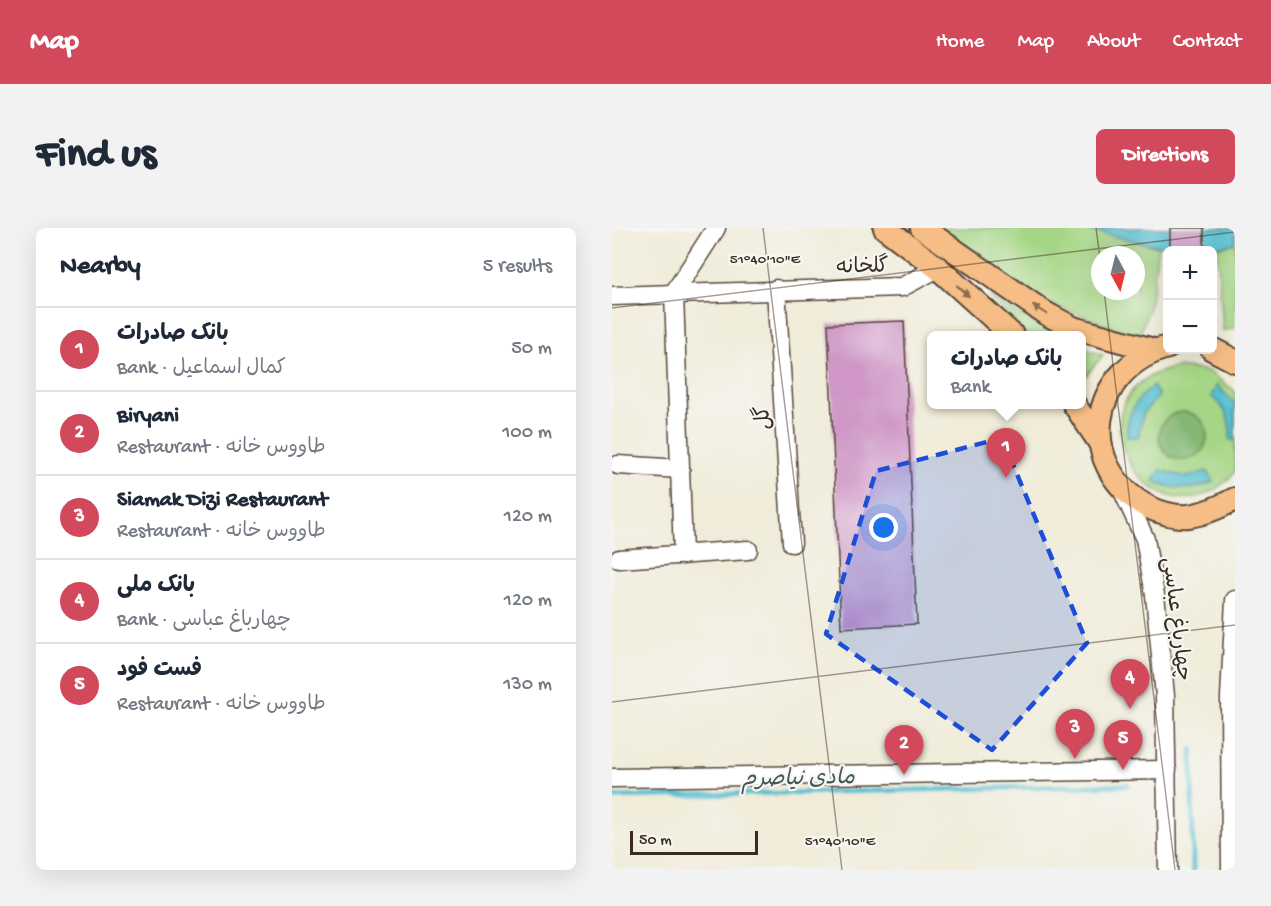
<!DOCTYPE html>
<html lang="en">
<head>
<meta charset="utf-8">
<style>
  :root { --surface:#fff; --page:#f2f2f3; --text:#1f2937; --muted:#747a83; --line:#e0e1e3; --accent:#d1495b }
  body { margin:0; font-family:"Gochi Hand","Playpen Sans Arabic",sans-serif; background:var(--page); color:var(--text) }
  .controls { position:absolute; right:18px; top:18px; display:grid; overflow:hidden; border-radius:9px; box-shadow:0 6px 24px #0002 }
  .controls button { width:54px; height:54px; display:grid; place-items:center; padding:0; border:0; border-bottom:2px solid var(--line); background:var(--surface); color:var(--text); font:30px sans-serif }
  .compass { position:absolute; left:479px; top:18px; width:54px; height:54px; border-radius:50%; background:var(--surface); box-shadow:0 6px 24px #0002; rotate:173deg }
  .scale { position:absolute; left:18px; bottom:15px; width:128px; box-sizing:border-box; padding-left:6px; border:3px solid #3b2a1e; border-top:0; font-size:16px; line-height:21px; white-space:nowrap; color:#3b2a1e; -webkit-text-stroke:4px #f6f6f2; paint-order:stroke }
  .you { position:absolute; left:272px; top:300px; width:21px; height:21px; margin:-15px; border:4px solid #fff; border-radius:50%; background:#1a73e8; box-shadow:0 0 0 9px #1a73e833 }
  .badge { display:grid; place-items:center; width:39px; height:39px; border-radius:50%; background:var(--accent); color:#fff; font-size:20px; font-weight:700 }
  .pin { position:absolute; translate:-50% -50px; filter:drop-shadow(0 2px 3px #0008) }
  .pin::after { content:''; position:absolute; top:32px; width:21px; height:18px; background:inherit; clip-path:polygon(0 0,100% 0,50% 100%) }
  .popup { position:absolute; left:315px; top:103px; width:159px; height:78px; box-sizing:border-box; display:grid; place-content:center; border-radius:9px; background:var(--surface); filter:drop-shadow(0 2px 4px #0005); font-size:20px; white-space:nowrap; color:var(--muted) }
  .popup b { font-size:22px; color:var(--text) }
  .popup::after { content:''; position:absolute; left:50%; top:100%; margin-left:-12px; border:12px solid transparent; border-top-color:var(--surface) }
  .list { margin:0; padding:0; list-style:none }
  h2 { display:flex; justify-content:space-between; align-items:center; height:78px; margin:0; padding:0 24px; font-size:26px }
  h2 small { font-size:20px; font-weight:400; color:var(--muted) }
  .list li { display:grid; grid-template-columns:39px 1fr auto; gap:18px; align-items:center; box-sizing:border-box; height:84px; padding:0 24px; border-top:2px solid var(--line) }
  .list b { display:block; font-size:22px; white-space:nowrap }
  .list p { margin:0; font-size:20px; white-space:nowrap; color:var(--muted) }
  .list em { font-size:20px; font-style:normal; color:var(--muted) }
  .map { position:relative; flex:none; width:623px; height:642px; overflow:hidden; border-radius:9px }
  header { display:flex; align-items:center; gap:36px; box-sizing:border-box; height:84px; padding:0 30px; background:var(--accent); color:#fff }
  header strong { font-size:28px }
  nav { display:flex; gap:33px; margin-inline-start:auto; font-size:21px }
  .intro { display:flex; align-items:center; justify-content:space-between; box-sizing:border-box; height:144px; padding:0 36px }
  h1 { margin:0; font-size:42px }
  .button { padding:15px 27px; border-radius:9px; background:var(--accent); color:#fff; font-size:21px; font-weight:700 }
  main { display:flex; gap:36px; padding:0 36px }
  aside { flex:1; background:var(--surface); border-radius:9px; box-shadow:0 6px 24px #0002 }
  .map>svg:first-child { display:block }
  .green { fill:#a5d685; stroke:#708052; stroke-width:1.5; fill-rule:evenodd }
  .forest { fill:#84b772; stroke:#607048; stroke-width:1.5 }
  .water { fill:#55bfd1; stroke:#487478; stroke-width:1.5 }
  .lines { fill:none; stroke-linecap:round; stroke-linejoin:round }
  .stream { stroke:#55bfd1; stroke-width:5 }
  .building { fill:#cf96c6 }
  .minor-casing { stroke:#56473a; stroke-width:21 }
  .major-casing { stroke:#56473a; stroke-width:26 }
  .minor { stroke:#fff; stroke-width:18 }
  .major { stroke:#f6be86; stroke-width:22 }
  .oneway { fill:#8f6d4d }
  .marked { fill:#1d4ed8; fill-opacity:0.2; stroke:#1d4ed8; stroke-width:4.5; stroke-dasharray:12 8; stroke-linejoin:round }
  .ticks { fill:none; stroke:#3b2a1e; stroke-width:1.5; stroke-opacity:0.45 }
  .labels { text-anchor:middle; stroke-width:4.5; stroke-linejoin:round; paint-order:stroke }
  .street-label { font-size:21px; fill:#3b2a1e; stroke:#f6f6f2 }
  .water-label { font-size:22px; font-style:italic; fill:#435754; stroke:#f6f6f2 }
  .ticks-label { font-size:15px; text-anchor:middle; fill:#3b2a1e; stroke:#f6f6f2; stroke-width:4.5; stroke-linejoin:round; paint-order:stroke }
</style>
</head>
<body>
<header>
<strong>Map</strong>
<nav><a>Home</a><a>Map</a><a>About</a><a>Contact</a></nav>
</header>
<div class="intro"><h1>Find us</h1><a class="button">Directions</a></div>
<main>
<aside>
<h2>Nearby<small>5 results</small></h2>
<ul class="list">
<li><span class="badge">1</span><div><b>بانک صادرات</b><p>Bank · کمال اسماعیل</p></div><em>50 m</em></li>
<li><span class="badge">2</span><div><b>Biryani</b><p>Restaurant · طاووس خانه</p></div><em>100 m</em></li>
<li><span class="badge">3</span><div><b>Siamak Dizi Restaurant</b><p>Restaurant · طاووس خانه</p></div><em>120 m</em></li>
<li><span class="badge">4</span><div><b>بانک ملی</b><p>Bank · چهارباغ عباسی</p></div><em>120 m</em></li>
<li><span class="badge">5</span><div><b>فست فود</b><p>Restaurant · طاووس خانه</p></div><em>130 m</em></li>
</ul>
</aside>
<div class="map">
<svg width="623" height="642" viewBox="0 0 623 642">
  <rect width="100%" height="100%" fill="#f6f6f2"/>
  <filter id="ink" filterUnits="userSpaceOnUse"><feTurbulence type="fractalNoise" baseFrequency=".0167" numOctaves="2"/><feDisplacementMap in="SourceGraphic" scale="12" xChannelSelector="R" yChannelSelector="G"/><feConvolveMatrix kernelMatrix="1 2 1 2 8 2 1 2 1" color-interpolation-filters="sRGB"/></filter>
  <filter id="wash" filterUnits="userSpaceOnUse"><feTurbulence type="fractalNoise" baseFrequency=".008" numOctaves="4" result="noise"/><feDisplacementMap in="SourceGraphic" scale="24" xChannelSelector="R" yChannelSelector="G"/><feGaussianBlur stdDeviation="1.35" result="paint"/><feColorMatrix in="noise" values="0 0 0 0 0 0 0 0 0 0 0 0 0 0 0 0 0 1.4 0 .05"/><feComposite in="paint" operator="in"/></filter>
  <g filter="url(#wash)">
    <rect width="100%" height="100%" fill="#f0ecd9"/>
    <!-- green -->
    <g class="green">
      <path d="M 326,0 L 470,0 L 546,19 L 539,73 L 527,109 L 428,72 ZM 488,27 L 524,27 L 524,63 L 488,63 Z"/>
      <polygon points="623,15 623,100 611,103 605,20"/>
      <polygon points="376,68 443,107 416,107"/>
      <polygon points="469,120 491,127 469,154"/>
      <path d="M 567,139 L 596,143 L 623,163 L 623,244 C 542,335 441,162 567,139 Z"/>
    </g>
    <!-- forest -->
    <circle class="forest" cx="571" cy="208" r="24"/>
    <!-- water -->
    <g class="water">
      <path d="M 470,0 L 623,0 L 623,15 C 571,29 520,13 470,0 Z"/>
      <path d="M 605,157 L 623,176 L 623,211 L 618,212 C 619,192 614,180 599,168 Z"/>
      <path d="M 541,158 L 547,168 L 532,184 L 526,209 L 515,209 C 514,186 523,172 541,158 Z"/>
      <path d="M 548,242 L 575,249 L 595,243 L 601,254 C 581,263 562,263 542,253 Z"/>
    </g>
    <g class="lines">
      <!-- stream -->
      <g class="stream">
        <polyline points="580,522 581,642"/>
        <polyline points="0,569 516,557"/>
      </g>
    </g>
    <g id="blocks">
      <!-- building -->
      <g class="building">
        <rect x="558" y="0" width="34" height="22"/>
        <polygon points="292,93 305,396 229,400 216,96"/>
      </g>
    </g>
  </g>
  <g filter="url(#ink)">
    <use href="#blocks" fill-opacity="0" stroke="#56473a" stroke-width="1.5"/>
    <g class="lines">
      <!-- minor casing -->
      <g class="minor-casing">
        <g id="minor">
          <polyline points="164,61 180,315"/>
          <polyline points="0,68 290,59 326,40"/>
          <polyline points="6,237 68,241"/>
          <polyline points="509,259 533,311 543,367 553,468 556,642"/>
          <polyline points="71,327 62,65 104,0"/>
          <polyline points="7,331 136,322"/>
          <polyline points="0,550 555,542"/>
          <polyline points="619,642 618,469 623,372"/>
        </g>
      </g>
      <!-- major casing -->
      <g class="major-casing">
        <g id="major">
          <polyline points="273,0 326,40 400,107"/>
          <polyline points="310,0 433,85 461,100 542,122"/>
          <path d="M 556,119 C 476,140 462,239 536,279 C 547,284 563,289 576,288 C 593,286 608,279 623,271"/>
          <polyline points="600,121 623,133"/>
          <polyline points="462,176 488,215"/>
        </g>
      </g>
      <!-- minor -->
      <use href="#minor" class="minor"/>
      <!-- major -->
      <use href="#major" class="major"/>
    </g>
    <!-- one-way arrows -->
    <defs><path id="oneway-solid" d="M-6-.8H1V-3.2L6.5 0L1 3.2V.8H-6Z" transform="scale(1.5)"/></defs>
    <g class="oneway">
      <use href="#oneway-solid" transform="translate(351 63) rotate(42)"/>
      <use href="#oneway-solid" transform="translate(428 82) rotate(-149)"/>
    </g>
  </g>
  <!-- marked area -->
  <path class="marked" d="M 390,210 L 475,415 L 380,522 L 214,406 L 264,243 Z"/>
  <!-- ticks -->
  <path class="ticks" d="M 151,0 L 230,642M 484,0 L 488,30M 492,63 L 563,642M 0,80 L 623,4M 0,474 L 623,397"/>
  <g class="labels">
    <!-- street labels -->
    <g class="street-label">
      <text transform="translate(250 37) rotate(-1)" y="7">گلخانه</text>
      <text transform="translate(150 190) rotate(-94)" y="7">گل</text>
      <text transform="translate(566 391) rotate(83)" y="7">چهارباغ عباسی</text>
    </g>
    <!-- water labels -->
    <g class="water-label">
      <text transform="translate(186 548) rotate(-1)" y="8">مادی نیاصرم</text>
    </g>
  </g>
  <g class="ticks-label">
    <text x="153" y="35">51°40'10"E</text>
    <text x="228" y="617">51°40'10"E</text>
  </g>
</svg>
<div class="controls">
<button>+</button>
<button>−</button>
</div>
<svg class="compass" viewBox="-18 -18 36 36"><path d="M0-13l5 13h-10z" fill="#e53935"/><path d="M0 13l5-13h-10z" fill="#747a83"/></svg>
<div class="scale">50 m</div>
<div class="you"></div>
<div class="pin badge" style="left:394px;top:250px">1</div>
<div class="popup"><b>بانک صادرات</b>Bank</div>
<div class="pin badge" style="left:292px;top:547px">2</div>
<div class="pin badge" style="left:463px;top:531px">3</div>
<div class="pin badge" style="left:518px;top:481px">4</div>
<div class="pin badge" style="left:511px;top:542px">5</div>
</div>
</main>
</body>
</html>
